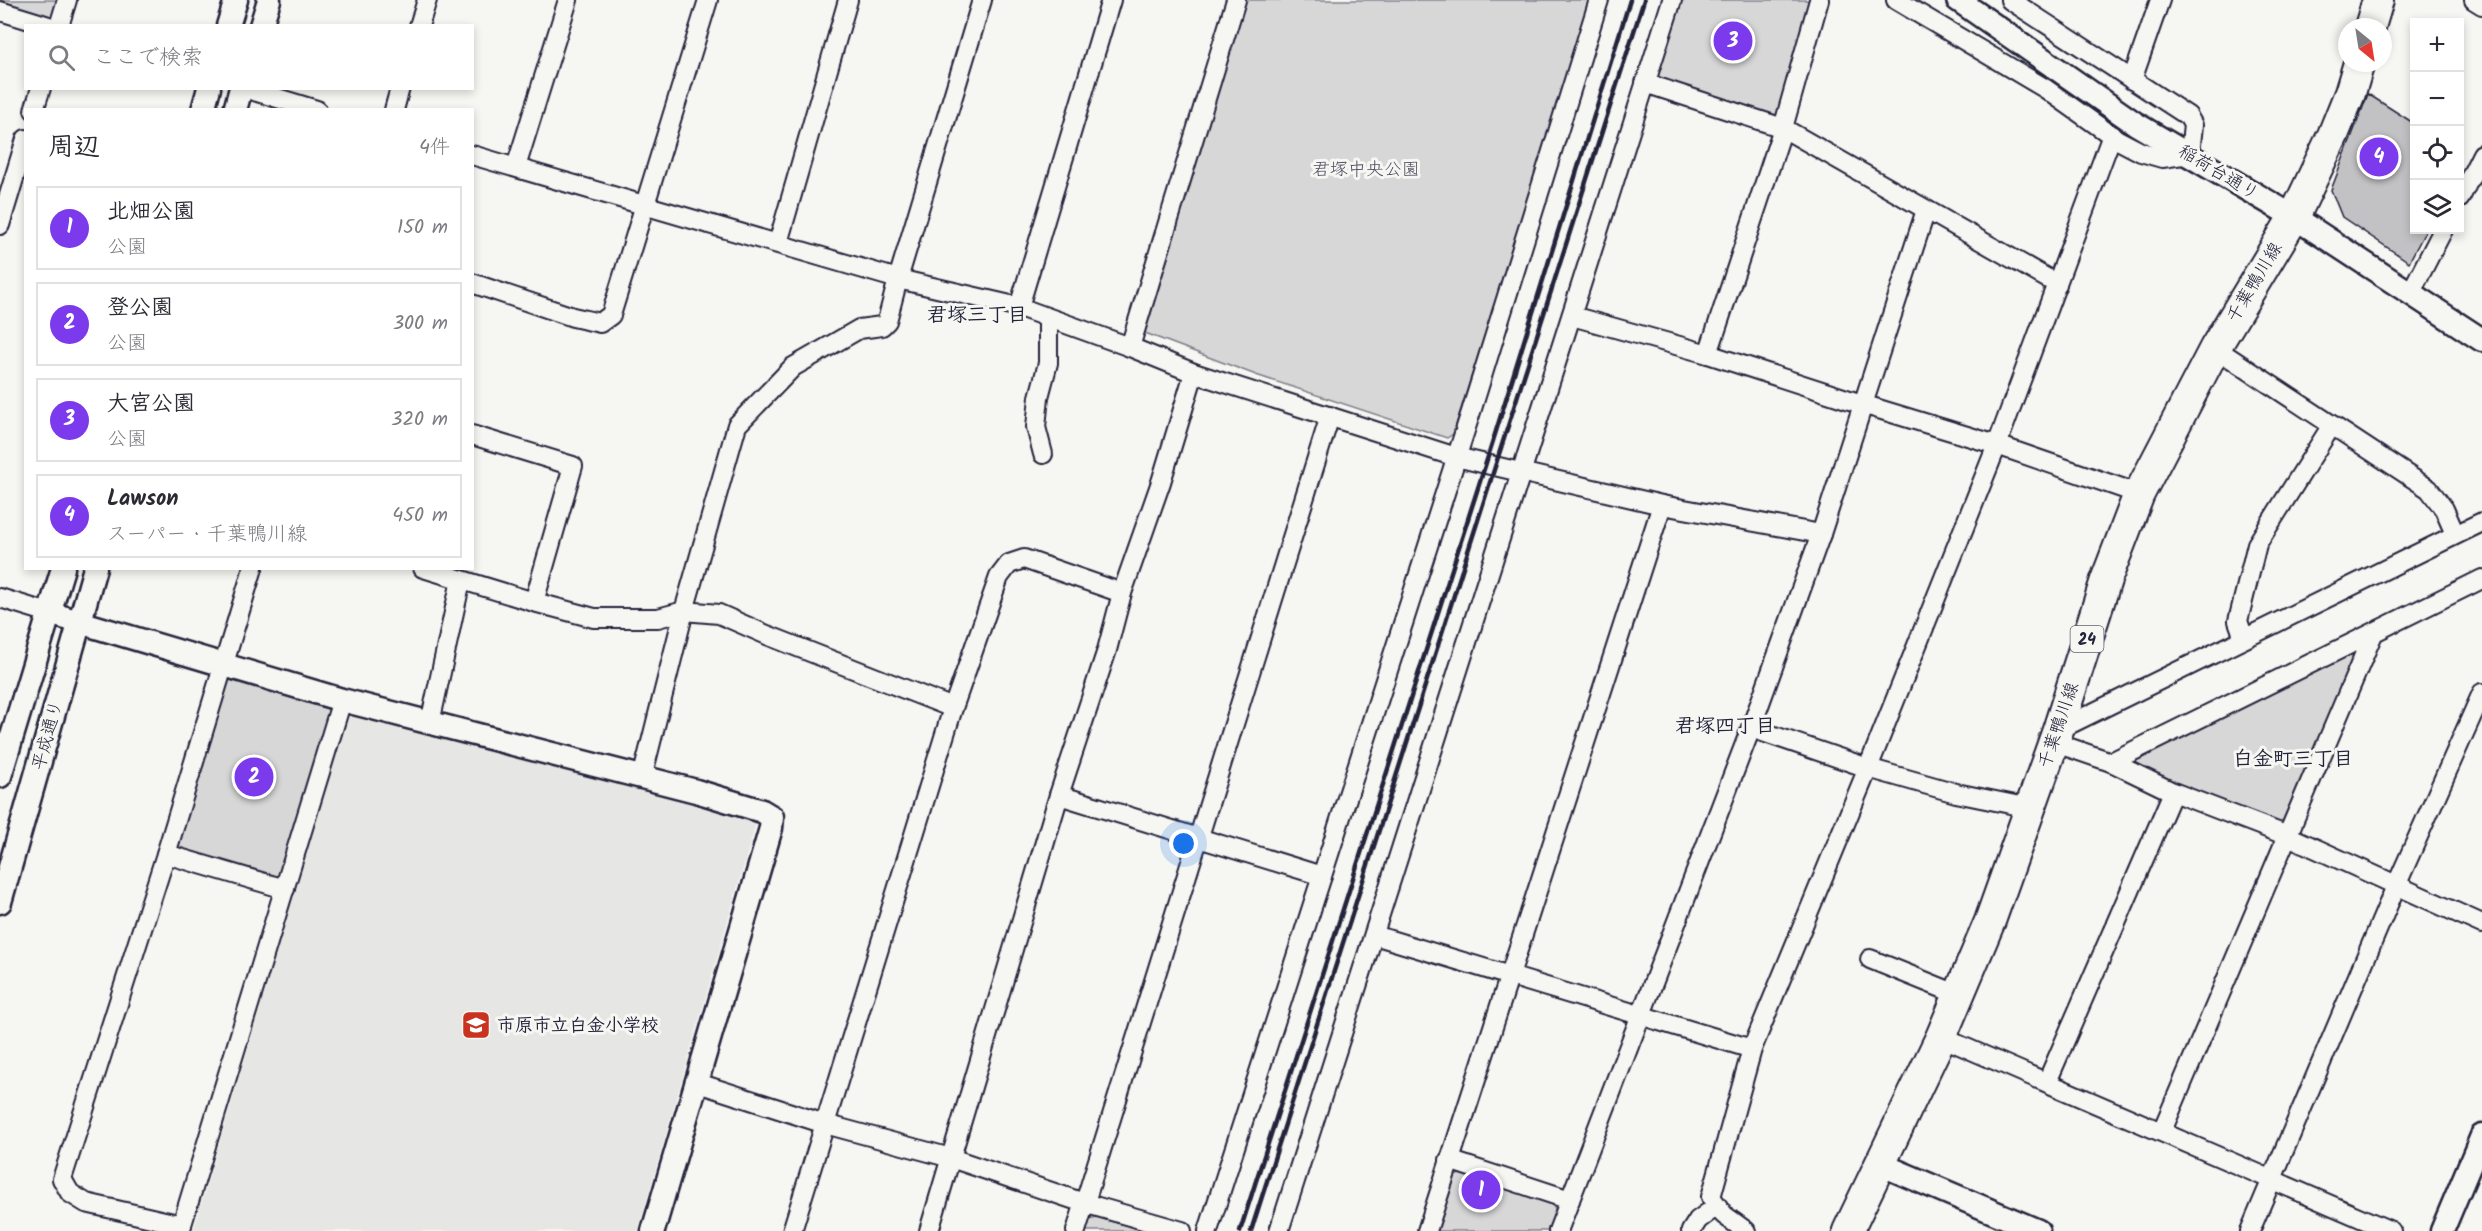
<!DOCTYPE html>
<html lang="ja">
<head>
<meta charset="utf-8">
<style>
  :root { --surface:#fff; --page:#f2f2f3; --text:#2b2b33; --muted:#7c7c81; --line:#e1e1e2; --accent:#7c3aed }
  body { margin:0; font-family:Kalam,"Klee One",sans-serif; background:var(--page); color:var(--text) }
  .controls { position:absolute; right:18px; top:18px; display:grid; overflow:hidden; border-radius:0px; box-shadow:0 3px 9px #0003 }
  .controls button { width:54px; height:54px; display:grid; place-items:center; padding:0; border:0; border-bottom:2px solid var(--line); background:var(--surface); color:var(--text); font:30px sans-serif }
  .compass { position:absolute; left:2338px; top:18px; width:54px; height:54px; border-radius:50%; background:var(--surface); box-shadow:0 3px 9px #0003; rotate:150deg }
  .you { position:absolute; left:1184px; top:844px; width:21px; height:21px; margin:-15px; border:4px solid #fff; border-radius:50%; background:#1a73e8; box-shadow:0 0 0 9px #1a73e833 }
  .badge { display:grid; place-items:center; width:39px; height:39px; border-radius:50%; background:var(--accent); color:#fff; font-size:20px; font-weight:700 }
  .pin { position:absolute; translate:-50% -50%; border:3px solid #fff; box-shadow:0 2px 6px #0006 }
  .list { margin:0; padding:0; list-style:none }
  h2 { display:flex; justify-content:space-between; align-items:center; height:78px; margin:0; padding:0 24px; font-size:26px }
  h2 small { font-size:20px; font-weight:400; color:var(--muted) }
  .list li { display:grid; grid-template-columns:39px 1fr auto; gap:18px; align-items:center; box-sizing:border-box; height:84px; margin:0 12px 12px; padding:0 12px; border:2px solid var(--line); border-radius:0px }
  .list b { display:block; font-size:22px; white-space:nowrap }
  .list p { margin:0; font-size:20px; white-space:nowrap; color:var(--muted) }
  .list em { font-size:20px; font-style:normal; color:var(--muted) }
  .icon { flex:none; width:33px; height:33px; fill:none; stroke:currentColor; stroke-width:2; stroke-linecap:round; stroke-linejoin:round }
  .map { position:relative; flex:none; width:2482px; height:1231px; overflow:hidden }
  .search { position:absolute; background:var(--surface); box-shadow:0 3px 9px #0003; left:24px; top:24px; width:450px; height:66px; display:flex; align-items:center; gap:15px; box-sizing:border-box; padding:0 21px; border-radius:0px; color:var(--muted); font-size:22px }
  .panel { position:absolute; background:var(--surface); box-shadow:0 3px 9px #0003; left:24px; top:108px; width:450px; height:462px; border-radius:0px }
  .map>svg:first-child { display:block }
  .built { fill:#e6e6e4 }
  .green { fill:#d7d7d7; stroke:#7c7c89; stroke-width:1.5 }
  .building { fill:#c2c2c4; stroke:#22223b; stroke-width:1.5 }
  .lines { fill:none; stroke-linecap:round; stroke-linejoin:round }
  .minor-casing { stroke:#22223b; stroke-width:22 }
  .tertiary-casing { stroke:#22223b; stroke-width:27 }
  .primary-casing { stroke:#22223b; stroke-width:34 }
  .minor { stroke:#f6f6f2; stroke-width:18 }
  .tertiary { stroke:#f6f6f2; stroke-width:22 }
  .primary { stroke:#f6f6f2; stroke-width:30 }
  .rail { stroke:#22223b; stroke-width:4.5 }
  .labels { text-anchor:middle; stroke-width:6; stroke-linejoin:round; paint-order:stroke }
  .shield { fill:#f6f6f2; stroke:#626272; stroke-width:1.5 }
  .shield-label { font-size:16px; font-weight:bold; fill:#22223b }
  .park-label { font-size:18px; fill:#4f4f62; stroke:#f6f6f2 }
  .street-label { font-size:18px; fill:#22223b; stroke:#f6f6f2 }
  .poi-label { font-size:18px; font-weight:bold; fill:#22223b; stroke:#f6f6f2; text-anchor:start }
  .neighbourhood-label { font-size:20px; font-weight:bold; fill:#22223b; stroke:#f6f6f2 }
</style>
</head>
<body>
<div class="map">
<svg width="2482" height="1231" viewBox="0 0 2482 1231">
  <rect width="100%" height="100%" fill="#f6f6f2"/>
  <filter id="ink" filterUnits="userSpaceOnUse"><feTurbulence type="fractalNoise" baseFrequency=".0167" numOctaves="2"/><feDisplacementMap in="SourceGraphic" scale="12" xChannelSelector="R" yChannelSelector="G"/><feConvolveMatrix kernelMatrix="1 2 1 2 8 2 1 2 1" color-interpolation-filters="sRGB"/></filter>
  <g filter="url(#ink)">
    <!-- built -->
    <polygon class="built" points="349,711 757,820 638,1231 193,1231"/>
    <!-- green -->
    <g class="green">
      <polygon points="0,0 67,0 59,26 0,11"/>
      <polygon points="1246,0 1591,0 1453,434 1447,438 1256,375 1145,333"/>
      <polygon points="1672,0 1819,0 1783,128 1645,83"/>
      <polygon points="2373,634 2288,836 2111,762"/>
      <polygon points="224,664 342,700 285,889 166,854"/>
      <polygon points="1461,1173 1552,1203 1556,1211 1548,1231 1436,1231 1452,1178"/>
      <polygon points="1095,1217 1148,1231 1084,1231 1088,1221"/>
    </g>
    <!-- building -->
    <polygon class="building" points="2368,94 2415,124 2415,230 2426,230 2409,262 2342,217 2331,190"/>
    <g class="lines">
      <!-- minor casing -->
      <g class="minor-casing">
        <g id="minor">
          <polyline points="1896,0 2046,89 2118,140 2141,152 2162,158 2190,154 2193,125 2188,116 2010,0"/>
          <polyline points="2474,0 2482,5"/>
          <polyline points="0,11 49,26"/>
          <polyline points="59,26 67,0"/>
          <polyline points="419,26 427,0"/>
          <polyline points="2132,80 2160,0"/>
          <polyline points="1645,83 1783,128 2057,284"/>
          <polyline points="244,88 317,110"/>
          <polyline points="34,110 41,88"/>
          <polyline points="394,110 400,88"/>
          <polyline points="472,155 898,279 1019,307 1130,347 1194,373 1456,457 1662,505 1821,534"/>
          <polyline points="516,167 568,0"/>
          <polyline points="2460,198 2482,154"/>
          <polyline points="0,225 26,139"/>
          <polyline points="778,243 848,0"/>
          <polyline points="472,283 573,317 600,323 611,315 708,0"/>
          <polyline points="2411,292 2443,230"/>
          <polyline points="1019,307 1111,0"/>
          <polyline points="1572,316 1708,354 1862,404 1997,445 2139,494"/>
          <polyline points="1130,347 1236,0"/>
          <polyline points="2215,348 2429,489 2444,509 2455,534"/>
          <polyline points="1708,354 1783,128 1819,0"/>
          <polyline points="472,435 573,466 534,602 594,618 658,618 684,611 719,614 767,635 953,708"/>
          <polyline points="1043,454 1036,427 1039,397 1048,363 1048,318"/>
          <polyline points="423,568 534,602"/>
          <polyline points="0,598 49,613"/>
          <polyline points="2244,638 2238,621 2257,544 2332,425"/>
          <polyline points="430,723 461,580"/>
          <polyline points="1751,728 1868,768 1956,793 2030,808"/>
          <polyline points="2058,730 2482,522"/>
          <polyline points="2053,742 2111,762 2173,792 2288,836 2482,924"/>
          <polyline points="2111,762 2482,579"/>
          <polyline points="642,778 684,611 737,425 793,367 859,329 882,326 887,321 898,279 982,0"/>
          <polyline points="1059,795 1322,876"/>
          <polyline points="166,854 285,889"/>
          <polyline points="1374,935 1752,1049"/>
          <polyline points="1870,959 1959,995"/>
          <polyline points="1941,1037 2391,1231"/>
          <polyline points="2047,1082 2173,792"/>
          <polyline points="698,1083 825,1124 951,1158 1084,1203 1182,1231"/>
          <polyline points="2162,1131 2373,634"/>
          <polyline points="1449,1160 1570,1200"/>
          <polyline points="182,1225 86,1203 70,1193 62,1179 166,854 253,568"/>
          <polyline points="180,1231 342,700"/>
          <polyline points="792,1231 953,708 999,577 1009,564 1024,559 1122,593"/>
          <polyline points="929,1231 1059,795 1107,650 1122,593 1161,482 1194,373"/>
          <polyline points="1076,1231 1330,416"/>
          <polyline points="1208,1231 1471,412 1599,0"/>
          <polyline points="1279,1231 1672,0"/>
          <polyline points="1427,1231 1662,505"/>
          <polyline points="1558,1231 1751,728 1821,534 1926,210"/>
          <polyline points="1691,1231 1698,1220 1717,1206"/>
          <polyline points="1746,1231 1724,1215 1711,1197 1752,1049 1868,768 1997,445 2112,135"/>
          <polyline points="2250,1231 2396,886 2482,693"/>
        </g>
      </g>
      <!-- tertiary casing -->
      <g class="tertiary-casing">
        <g id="tertiary">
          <polyline points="1958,0 2136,124 2294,217 2482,340"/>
          <polyline points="228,26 236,0"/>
          <polyline points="261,26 269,0"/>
          <polyline points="203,110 209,88"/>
          <polyline points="235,110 241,88"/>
          <polyline points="49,613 342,700 696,791 762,811 772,817 771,828 653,1231"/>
          <polyline points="0,776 63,568"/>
          <polyline points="0,902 95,568"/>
          <polyline points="1880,1164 2038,1231"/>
          <polyline points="2442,1231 2482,1136"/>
        </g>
      </g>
      <!-- primary casing -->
      <g class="primary-casing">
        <g id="primary">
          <polyline points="2370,27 2378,0"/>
          <polyline points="1848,1231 1941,1037 1990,921 2058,730 2106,580 2139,494 2215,348 2294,217 2333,135 2350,93 2359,63"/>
        </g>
      </g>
      <!-- minor -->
      <use href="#minor" class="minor"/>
      <!-- tertiary -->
      <use href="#tertiary" class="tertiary"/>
      <!-- primary -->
      <use href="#primary" class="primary"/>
      <!-- rail -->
      <g class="rail">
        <polyline points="1240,1231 1492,444 1630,0"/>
        <polyline points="1251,1231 1644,0"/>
      </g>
    </g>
  </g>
  <!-- icons -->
  <defs>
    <g id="school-square" transform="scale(1.5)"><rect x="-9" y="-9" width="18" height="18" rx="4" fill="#c8321e" stroke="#f6f6f2"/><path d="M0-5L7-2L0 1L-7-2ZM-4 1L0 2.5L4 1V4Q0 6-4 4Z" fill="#fff"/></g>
  </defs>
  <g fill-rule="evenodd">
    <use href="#school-square" x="476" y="1025"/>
  </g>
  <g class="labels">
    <!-- shield labels -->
    <rect class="shield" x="2070.5" y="626" width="33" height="26" rx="4.5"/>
    <g class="shield-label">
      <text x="2087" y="645">24</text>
    </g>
    <!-- park labels -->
    <g class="park-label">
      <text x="1366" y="175">君塚中央公園</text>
    </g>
    <!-- street labels -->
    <g class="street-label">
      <text transform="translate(2219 172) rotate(31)" y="6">稲荷台通り</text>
      <text transform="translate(2254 282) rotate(-59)" y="6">千葉鴨川線</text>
      <text transform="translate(2058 725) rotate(-71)" y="6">千葉鴨川線</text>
      <text transform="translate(47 735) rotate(-75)" y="6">平成通り</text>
    </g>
    <!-- poi labels -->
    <g class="poi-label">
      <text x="497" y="1031">市原市立白金小学校</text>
    </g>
    <!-- neighbourhood labels -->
    <g class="neighbourhood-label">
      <text x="977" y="321">君塚三丁目</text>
      <text x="1725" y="732">君塚四丁目</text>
      <text x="2293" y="765">白金町三丁目</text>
    </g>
  </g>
</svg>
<div class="controls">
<button>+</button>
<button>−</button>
<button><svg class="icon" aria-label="locate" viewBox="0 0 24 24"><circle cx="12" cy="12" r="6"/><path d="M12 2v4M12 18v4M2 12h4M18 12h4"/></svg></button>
<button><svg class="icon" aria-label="layers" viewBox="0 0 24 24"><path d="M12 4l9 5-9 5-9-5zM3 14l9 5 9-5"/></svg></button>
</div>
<svg class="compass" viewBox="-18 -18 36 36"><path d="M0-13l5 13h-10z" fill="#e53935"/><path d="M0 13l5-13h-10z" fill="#7c7c81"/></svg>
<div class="you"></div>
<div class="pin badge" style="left:1481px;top:1190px">1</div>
<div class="pin badge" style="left:254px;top:777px">2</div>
<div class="pin badge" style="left:1733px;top:41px">3</div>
<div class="pin badge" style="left:2379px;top:157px">4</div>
<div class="search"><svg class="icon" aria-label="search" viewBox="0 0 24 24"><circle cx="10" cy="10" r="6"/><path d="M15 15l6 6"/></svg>ここで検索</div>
<section class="panel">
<h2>周辺<small>4件</small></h2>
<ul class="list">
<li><span class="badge">1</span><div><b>北畑公園</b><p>公園</p></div><em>150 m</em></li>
<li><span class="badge">2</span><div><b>登公園</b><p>公園</p></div><em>300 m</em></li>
<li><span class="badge">3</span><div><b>大宮公園</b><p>公園</p></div><em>320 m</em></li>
<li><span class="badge">4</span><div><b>Lawson</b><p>スーパー · 千葉鴨川線</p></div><em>450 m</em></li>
</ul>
</section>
</div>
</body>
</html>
